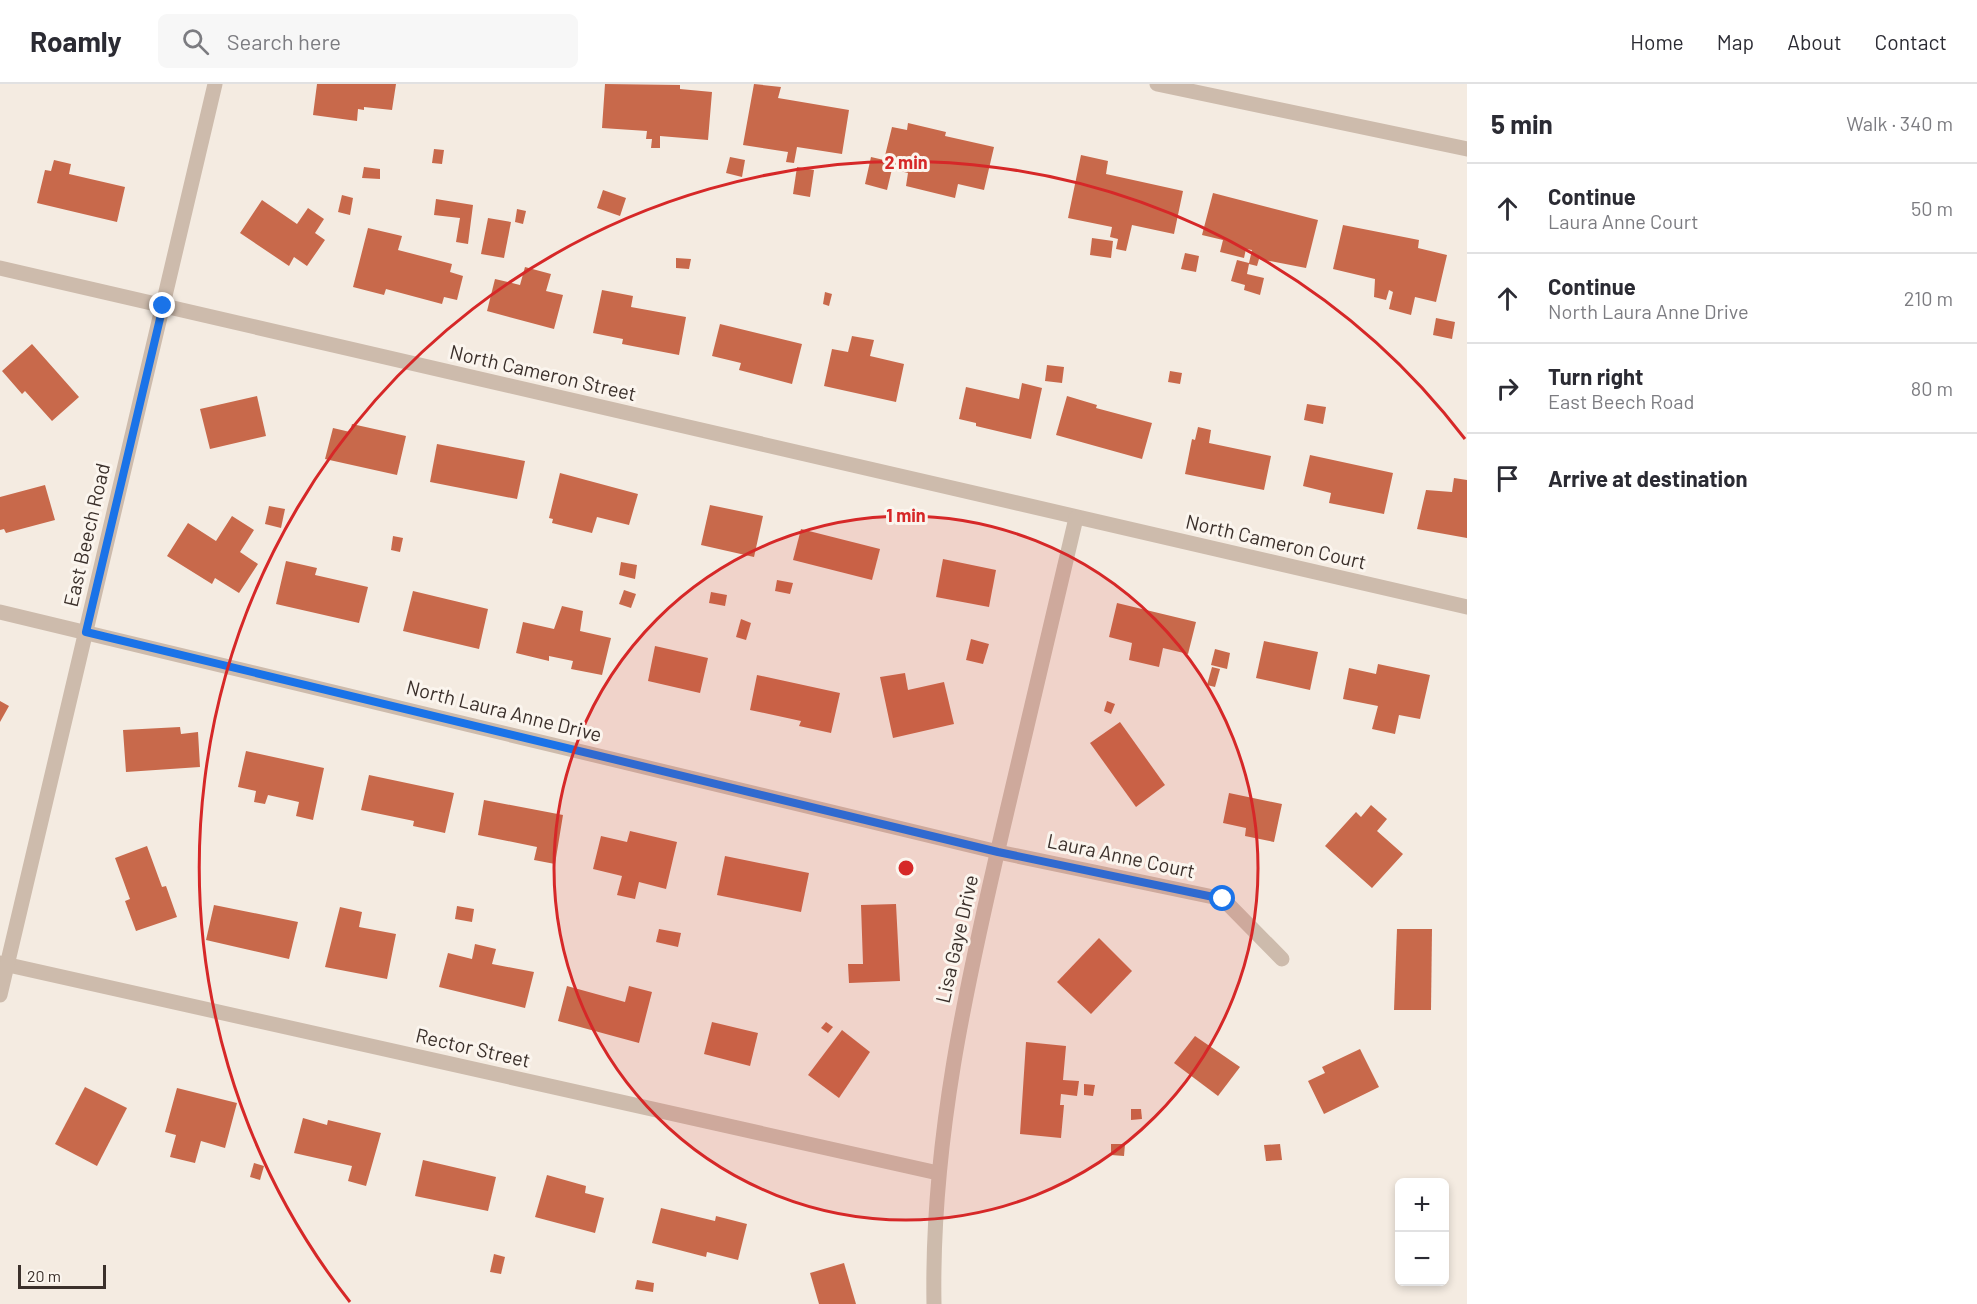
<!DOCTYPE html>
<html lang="en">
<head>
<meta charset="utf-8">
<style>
  :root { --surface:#fff; --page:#f7f7f7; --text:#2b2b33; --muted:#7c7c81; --line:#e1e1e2 }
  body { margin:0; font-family:Barlow,sans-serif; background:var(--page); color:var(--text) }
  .controls { position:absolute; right:18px; bottom:18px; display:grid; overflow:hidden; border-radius:9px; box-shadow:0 3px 9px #0003 }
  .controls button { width:54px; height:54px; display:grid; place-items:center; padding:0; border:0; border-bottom:2px solid var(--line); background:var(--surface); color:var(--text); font:30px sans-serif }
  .scale { position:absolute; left:18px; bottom:15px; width:88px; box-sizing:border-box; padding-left:6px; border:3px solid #3b302b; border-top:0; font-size:16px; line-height:21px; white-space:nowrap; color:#3b302b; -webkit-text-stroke:4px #fbf5ee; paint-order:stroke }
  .stop { position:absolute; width:18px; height:18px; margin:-14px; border:4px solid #1a73e8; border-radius:50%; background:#fff }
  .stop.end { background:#1a73e8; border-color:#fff; box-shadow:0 2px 6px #0008 }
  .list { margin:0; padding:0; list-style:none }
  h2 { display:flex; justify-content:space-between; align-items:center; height:78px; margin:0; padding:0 24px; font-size:26px }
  h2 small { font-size:20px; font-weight:400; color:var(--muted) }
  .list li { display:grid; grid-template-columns:39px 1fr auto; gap:18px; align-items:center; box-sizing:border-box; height:90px; padding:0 24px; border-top:2px solid var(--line) }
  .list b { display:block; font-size:22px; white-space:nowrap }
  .list p { margin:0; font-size:20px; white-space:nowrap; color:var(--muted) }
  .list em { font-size:20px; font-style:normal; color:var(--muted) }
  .icon { flex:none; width:33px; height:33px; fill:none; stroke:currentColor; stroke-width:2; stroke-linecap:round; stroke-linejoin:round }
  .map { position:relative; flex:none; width:1467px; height:1220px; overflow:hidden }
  header { display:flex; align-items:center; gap:36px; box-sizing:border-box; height:84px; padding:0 30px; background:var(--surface); border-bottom:2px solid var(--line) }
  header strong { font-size:28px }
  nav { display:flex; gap:33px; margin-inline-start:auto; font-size:21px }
  .search { width:420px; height:54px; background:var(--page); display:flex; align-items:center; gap:15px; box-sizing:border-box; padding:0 21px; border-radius:9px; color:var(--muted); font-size:22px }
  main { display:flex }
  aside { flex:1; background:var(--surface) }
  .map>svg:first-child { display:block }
  .building { fill:#c8694b }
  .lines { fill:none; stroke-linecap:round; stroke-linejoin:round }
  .minor { stroke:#cdbbac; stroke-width:15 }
  .route { stroke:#1a73e8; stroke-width:8 }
  .ring { fill:none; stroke:#d62828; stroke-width:3 }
  .labels { text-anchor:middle; stroke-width:6; stroke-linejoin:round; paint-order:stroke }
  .street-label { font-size:20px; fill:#3b302b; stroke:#fbf5ee }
  .centre { fill:#d62828; stroke:#fbf5ee; stroke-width:3 }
  .ring-label { font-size:18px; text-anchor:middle; font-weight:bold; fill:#d62828; stroke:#fbf5ee; stroke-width:6; stroke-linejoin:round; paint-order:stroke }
</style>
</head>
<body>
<header>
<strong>Roamly</strong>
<div class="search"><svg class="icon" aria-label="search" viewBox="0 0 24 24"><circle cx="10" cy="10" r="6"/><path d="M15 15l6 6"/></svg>Search here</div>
<nav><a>Home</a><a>Map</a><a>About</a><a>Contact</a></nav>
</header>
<main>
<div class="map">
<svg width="1467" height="1220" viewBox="0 0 1467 1220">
  <rect width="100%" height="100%" fill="#f4ebe1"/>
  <!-- building -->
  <g class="building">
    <polygon points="317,0 396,0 392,26 364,23 364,26 358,25 357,37 313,31"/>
    <polygon points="605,0 680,1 680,5 712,8 708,56 660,52 660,64 651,64 652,55 646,55 647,47 602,44"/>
    <polygon points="754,0 781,3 778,14 849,26 842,70 797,63 794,79 786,78 788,68 743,61"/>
    <polygon points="908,39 946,48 945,52 994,63 984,106 958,100 955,114 906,102 908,89 892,85 887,106 865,100 871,73 884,76 892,43 907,46"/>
    <polygon points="434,65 444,66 442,80 432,79"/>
    <polygon points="1081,71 1108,77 1106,90 1183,107 1174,150 1132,141 1126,167 1116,165 1118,155 1110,153 1112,143 1068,134"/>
    <polygon points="730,73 745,76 742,93 726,89"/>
    <polygon points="54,76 71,80 69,90 125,103 117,138 37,119 45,86 51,87"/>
    <polygon points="364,83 380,85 380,95 362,94"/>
    <polygon points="797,83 814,86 810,113 793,110"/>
    <polygon points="603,106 626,114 620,132 597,124"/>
    <polygon points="1213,109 1318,136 1306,184 1259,175 1257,182 1249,180 1247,190 1264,194 1260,211 1244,206 1245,201 1231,197 1237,176 1249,179 1252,166 1246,165 1244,174 1220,168 1223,156 1202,151"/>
    <polygon points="342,111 353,114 350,131 338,128"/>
    <polygon points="436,115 473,121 468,160 456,158 460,134 434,131"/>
    <polygon points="262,116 297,140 308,124 324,135 315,149 325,156 307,182 294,173 289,182 240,149"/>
    <polygon points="517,125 526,127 523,140 515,138"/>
    <polygon points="488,134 511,138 504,174 481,170"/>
    <polygon points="1343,141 1419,156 1418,164 1447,171 1436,218 1415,213 1411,231 1389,225 1393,208 1389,206 1386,216 1374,213 1375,195 1333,185"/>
    <polygon points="368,144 402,152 398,166 452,180 450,188 463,192 457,216 444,213 442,220 386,205 384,211 353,203"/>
    <polygon points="1092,154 1113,157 1111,174 1090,171"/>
    <polygon points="1185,169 1199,172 1196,188 1181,185"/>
    <polygon points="676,174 691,175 689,185 676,184"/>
    <polygon points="525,183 551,190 546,207 563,211 554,245 487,227 495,195 520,201"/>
    <polygon points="602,206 633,212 631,223 686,233 679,271 622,260 623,255 593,249"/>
    <polygon points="825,208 832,210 829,222 823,220"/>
    <polygon points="1436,234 1455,238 1452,255 1433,251"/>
    <polygon points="720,240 802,260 792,300 739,286 741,279 712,272"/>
    <polygon points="852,252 874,256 870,272 904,280 896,318 824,302 832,265 848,268"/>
    <polygon points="32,260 79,313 52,337 25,307 22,310 2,287"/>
    <polygon points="1047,281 1064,283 1062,299 1045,297"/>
    <polygon points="1170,287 1182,289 1180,300 1168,298"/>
    <polygon points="1022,299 1042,304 1031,355 976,342 976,339 959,335 966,303 1019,315"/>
    <polygon points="257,312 266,352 210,365 200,325"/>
    <polygon points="1067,312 1097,321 1096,324 1152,339 1142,375 1056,351"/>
    <polygon points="1307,320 1326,323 1323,340 1304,336"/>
    <polygon points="352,340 406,352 397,391 325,375 333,344 350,348"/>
    <polygon points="1198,343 1211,346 1209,359 1271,372 1264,406 1185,390 1192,355 1195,356"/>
    <polygon points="437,360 525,377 517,415 430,398"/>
    <polygon points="1310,371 1393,389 1384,430 1329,419 1331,409 1303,402"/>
    <polygon points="560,389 638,410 629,441 597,433 592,449 552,439 553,435 549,434"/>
    <polygon points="1454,394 1467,396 1467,454 1417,445 1426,406 1452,408"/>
    <polygon points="45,401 55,436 6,449 4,445 0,446 0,413"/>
    <polygon points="710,421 763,432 754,473 701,461"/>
    <polygon points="269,422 285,425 281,444 265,440"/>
    <polygon points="232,432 254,446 240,468 258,480 239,509 215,494 212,500 167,472 188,439 216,457"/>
    <polygon points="801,445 880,465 872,496 793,476"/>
    <polygon points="393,452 403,454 400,468 391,466"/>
    <polygon points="943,475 996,486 989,523 936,513"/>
    <polygon points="286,477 317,484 315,491 368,503 359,539 276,520"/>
    <polygon points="621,478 637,481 635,495 619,491"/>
    <polygon points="777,496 793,499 790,510 775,507"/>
    <polygon points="624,506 636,510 631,524 619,520"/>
    <polygon points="413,507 488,525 479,565 403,547"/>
    <polygon points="711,508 727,511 725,522 709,519"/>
    <polygon points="1117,519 1196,538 1188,570 1163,564 1159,583 1129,576 1132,559 1109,553"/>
    <polygon points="562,522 583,527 580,547 611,554 602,591 571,585 573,577 549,572 549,577 516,569 523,538 554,545"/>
    <polygon points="741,535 751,539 746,556 736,553"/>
    <polygon points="971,555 989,560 983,580 966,576"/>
    <polygon points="1264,557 1318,568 1310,606 1256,594"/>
    <polygon points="655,562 708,574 700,609 648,597"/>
    <polygon points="1215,565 1230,569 1227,585 1211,581"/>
    <polygon points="1378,580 1430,591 1420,635 1399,631 1395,650 1372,645 1378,622 1343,615 1349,584 1376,590"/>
    <polygon points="1212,583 1220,585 1215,603 1207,601"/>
    <polygon points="905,589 908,606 944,598 954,640 893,654 880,593"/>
    <polygon points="757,591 840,609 831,649 799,642 801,637 750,626"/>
    <polygon points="0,617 9,622 0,638"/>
    <polygon points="1107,617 1115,620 1111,630 1104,627"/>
    <polygon points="1120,638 1165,701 1136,723 1090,659"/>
    <polygon points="180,643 181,650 198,648 200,683 126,688 123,646"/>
    <polygon points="246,667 324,684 313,736 296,732 299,718 268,711 265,720 254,718 256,707 238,703"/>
    <polygon points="369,691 454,709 445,749 413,742 414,737 361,726"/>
    <polygon points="1229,709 1282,720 1274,758 1245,752 1246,744 1223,739"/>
    <polygon points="484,716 563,731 555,780 534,776 537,763 478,751"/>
    <polygon points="1371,721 1387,735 1377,747 1403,770 1372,804 1325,762 1356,728 1361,733"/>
    <polygon points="630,747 677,758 666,805 639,798 635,815 617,811 622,792 593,785 601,752 627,758"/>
    <polygon points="147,762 162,803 166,802 177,833 136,847 125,817 130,815 115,774"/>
    <polygon points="725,772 809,789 801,828 717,811"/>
    <polygon points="896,820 900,897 849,899 848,880 863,880 861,821"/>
    <polygon points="214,821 298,838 289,875 206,856"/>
    <polygon points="457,822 474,825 472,838 455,835"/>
    <polygon points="340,823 362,828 359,843 396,850 387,895 325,883"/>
    <polygon points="659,845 681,849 678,863 656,858"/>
    <polygon points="1397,845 1432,845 1431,926 1394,926"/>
    <polygon points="1099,854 1132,887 1091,930 1057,898"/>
    <polygon points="475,860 496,865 492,880 534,888 525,924 439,903 448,869 472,875"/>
    <polygon points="567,902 625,918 629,902 652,908 639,959 558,937"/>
    <polygon points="712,938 758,949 750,982 704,970"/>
    <polygon points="826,938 833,943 828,949 821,944"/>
    <polygon points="842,946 870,968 839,1014 808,991"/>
    <polygon points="1195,952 1240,983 1218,1012 1174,979"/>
    <polygon points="1026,958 1066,962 1063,996 1079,997 1077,1012 1061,1010 1060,1021 1064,1021 1061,1054 1020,1050"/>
    <polygon points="1360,965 1379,1003 1324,1030 1308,997 1325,989 1322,983"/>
    <polygon points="1084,1000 1095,1001 1093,1012 1084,1011"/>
    <polygon points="85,1003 127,1024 97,1082 55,1060"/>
    <polygon points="177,1004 237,1019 225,1064 201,1057 195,1079 170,1073 176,1051 165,1048"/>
    <polygon points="1131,1025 1141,1025 1142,1035 1131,1036"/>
    <polygon points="303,1034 327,1041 328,1036 381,1049 366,1102 348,1097 352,1082 294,1069"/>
    <polygon points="1111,1060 1125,1060 1124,1072 1111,1071"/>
    <polygon points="1280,1060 1282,1076 1266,1077 1264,1061"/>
    <polygon points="423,1076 496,1093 488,1127 415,1112"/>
    <polygon points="254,1079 264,1082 260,1096 250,1093"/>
    <polygon points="547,1091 586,1102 585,1109 604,1114 595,1149 535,1133"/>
    <polygon points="661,1124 715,1137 716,1132 747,1140 738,1176 707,1168 706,1173 652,1159"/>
    <polygon points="494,1170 505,1173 501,1190 490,1188"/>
    <polygon points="844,1179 856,1220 819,1220 810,1189"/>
    <polygon points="637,1196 654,1199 653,1208 635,1205"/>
  </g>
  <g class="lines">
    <!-- minor -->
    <g class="minor">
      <polyline points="1157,0 1467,65"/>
      <polyline points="0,184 1467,523"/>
      <polyline points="0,528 998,768 1223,815 1282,875"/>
      <polyline points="0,879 938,1089"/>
      <polyline points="0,911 215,0"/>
      <path d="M 934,1220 C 931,1058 966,902 1003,744 C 1027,641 1052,538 1076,434"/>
    </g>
  </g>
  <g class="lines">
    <!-- route -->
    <polyline class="route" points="163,222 86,548 998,768 1223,815"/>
  </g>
  <!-- distance rings -->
  <circle cx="906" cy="784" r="352" fill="#d62828" fill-opacity=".12"/>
  <g class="ring">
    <circle cx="906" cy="784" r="352"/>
    <path d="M350 1218A705 705 0 1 1 1465 355"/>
  </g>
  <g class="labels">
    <!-- street labels -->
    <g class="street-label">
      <text transform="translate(543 289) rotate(13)" y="7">North Cameron Street</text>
      <text transform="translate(87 451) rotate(-77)" y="7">East Beech Road</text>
      <text transform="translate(1276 458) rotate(13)" y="7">North Cameron Court</text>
      <text transform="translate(504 627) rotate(14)" y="7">North Laura Anne Drive</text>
      <text transform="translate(1121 772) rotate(12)" y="7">Laura Anne Court</text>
      <text transform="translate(957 855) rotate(-77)" y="7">Lisa Gaye Drive</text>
      <text transform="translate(473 964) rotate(13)" y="7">Rector Street</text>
    </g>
  </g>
  <circle cx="906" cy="784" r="9" class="centre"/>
  <g class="ring-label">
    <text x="906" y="85">2 min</text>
    <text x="906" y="438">1 min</text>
  </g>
</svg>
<div class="controls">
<button>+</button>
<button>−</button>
</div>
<div class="scale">20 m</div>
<div class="stop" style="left:1223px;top:815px"></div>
<div class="stop end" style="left:163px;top:222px"></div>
</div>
<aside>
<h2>5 min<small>Walk · 340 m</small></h2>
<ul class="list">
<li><svg class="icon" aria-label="ahead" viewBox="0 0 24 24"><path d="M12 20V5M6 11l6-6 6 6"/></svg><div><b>Continue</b><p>Laura Anne Court</p></div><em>50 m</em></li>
<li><svg class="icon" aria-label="ahead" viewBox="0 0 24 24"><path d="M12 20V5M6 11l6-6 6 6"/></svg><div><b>Continue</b><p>North Laura Anne Drive</p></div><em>210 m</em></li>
<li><svg class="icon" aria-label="right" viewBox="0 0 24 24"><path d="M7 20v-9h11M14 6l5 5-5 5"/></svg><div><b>Turn right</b><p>East Beech Road</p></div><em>80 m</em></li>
<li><svg class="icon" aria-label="arrive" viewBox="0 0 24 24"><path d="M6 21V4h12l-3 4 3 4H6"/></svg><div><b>Arrive at destination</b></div></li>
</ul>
</aside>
</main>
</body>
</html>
